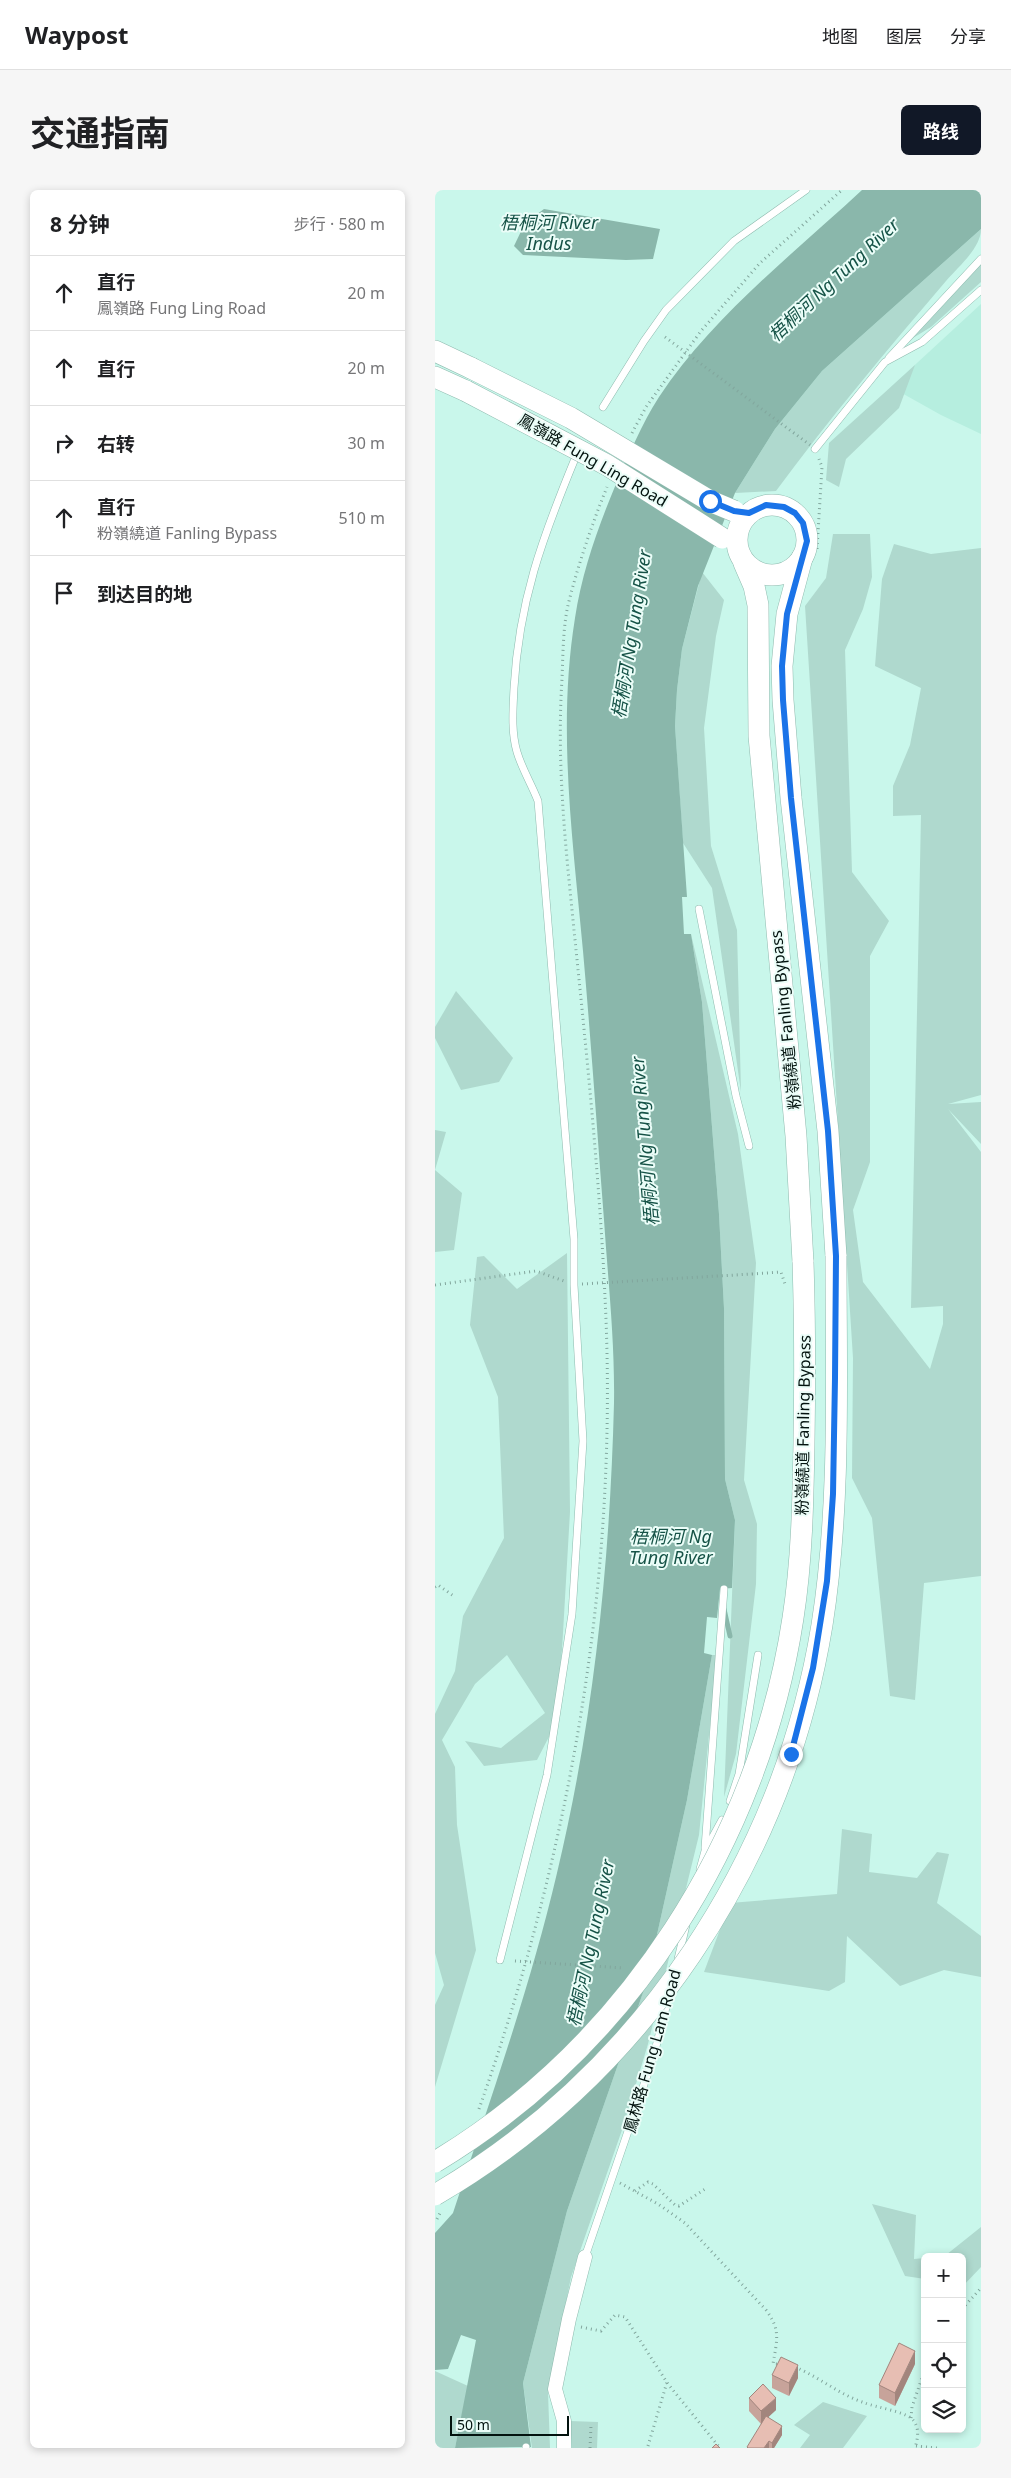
<!DOCTYPE html>
<html lang="zh">
<head>
<meta charset="utf-8">
<style>
  :root { --surface:#fff; --page:#f6f6f6; --text:#202124; --muted:#757577; --line:#e0e0e0; --accent:#111827 }
  body { margin:0; font-family:"Noto Sans","Noto Sans SC",sans-serif; background:var(--page); color:var(--text) }
  .controls { position:absolute; right:15px; bottom:15px; display:grid; overflow:hidden; border-radius:8px; box-shadow:0 2px 8px #0003 }
  .controls button { width:45px; height:45px; display:grid; place-items:center; padding:0; border:0; border-bottom:1px solid var(--line); background:var(--surface); color:var(--text); font:25px sans-serif }
  .scale { position:absolute; left:15px; bottom:12px; width:119px; box-sizing:border-box; padding-left:5px; border:2px solid #03130f; border-top:0; font-size:14px; line-height:18px; white-space:nowrap; color:#03130f; -webkit-text-stroke:4px #ebfdf8; paint-order:stroke }
  .stop { position:absolute; width:15px; height:15px; margin:-11px; border:4px solid #1a73e8; border-radius:50%; background:#fff }
  .stop.end { background:#1a73e8; border-color:#fff; box-shadow:0 1px 5px #0008 }
  .list { margin:0; padding:0; list-style:none }
  h2 { display:flex; justify-content:space-between; align-items:center; height:65px; margin:0; padding:0 20px; font-size:21px }
  h2 small { font-size:16px; font-weight:400; color:var(--muted) }
  .list li { display:grid; grid-template-columns:32px 1fr auto; gap:15px; align-items:center; box-sizing:border-box; height:75px; padding:0 20px; border-top:1px solid var(--line) }
  .list b { display:block; font-size:19px; white-space:nowrap }
  .list p { margin:0; font-size:16px; white-space:nowrap; color:var(--muted) }
  .list em { font-size:16px; font-style:normal; color:var(--muted) }
  .icon { flex:none; width:28px; height:28px; fill:none; stroke:currentColor; stroke-width:2; stroke-linecap:round; stroke-linejoin:round }
  .map { position:relative; flex:none; width:546px; height:2258px; overflow:hidden; border-radius:8px }
  header { display:flex; align-items:center; gap:30px; box-sizing:border-box; height:70px; padding:0 25px; background:var(--surface); border-bottom:1px solid var(--line) }
  header strong { font-size:24px }
  nav { display:flex; gap:28px; margin-inline-start:auto; font-size:18px }
  .intro { display:flex; align-items:center; justify-content:space-between; box-sizing:border-box; height:120px; padding:0 30px }
  h1 { margin:0; font-size:35px }
  .button { padding:12px 22px; border-radius:8px; background:var(--accent); color:#fff; font-size:18px; font-weight:700 }
  main { display:flex; gap:30px; padding:0 30px }
  aside { flex:1; background:var(--surface); border-radius:8px; box-shadow:0 2px 8px #0003 }
  .map>svg:first-child { display:block }
  .built { fill:#b6eedf }
  .green { fill:#afd9ce }
  .water { fill:#8ab7ab }
  .lines { fill:none; stroke-linecap:round; stroke-linejoin:round }
  .stream { stroke:#8ab7ab; stroke-width:5 }
  .service-casing { stroke:#8ebaae; stroke-width:8 }
  .minor-casing { stroke:#8ebaae; stroke-width:15 }
  .primary-casing { stroke:#8ebaae; stroke-width:22 }
  .path { stroke:#82a69d; stroke-width:3; stroke-dasharray:1 4; stroke-linecap:butt }
  .service { stroke:#fff; stroke-width:7 }
  .minor { stroke:#fff; stroke-width:14 }
  .primary { stroke:#fff; stroke-width:21 }
  .primary-bridge-casing { stroke:#8ebaae; stroke-width:22; stroke-linecap:butt }
  .path-bridge { stroke:#82a69d; stroke-width:3; stroke-dasharray:1 4; stroke-linecap:butt }
  .primary-bridge { stroke:#fff; stroke-width:21 }
  .wall { fill:#c7a39a }
  .shaded-wall { fill:#a2857d }
  .building { fill:#e7beb3; stroke:#a2857d }
  .route { stroke:#1a73e8; stroke-width:6 }
  .labels { text-anchor:middle; stroke-width:4; stroke-linejoin:round; paint-order:stroke }
  .street-label { font-size:16px; fill:#03130f; stroke:#ebfdf8 }
  .water-label { font-size:18px; font-style:italic; fill:#165347; stroke:#ebfdf8 }
</style>
</head>
<body>
<header>
<strong>Waypost</strong>
<nav><a>地图</a><a>图层</a><a>分享</a></nav>
</header>
<div class="intro"><h1>交通指南</h1><a class="button">路线</a></div>
<main>
<aside>
<h2>8 分钟<small>步行 · 580 m</small></h2>
<ul class="list">
<li><svg class="icon" aria-label="ahead" viewBox="0 0 24 24"><path d="M12 20V5M6 11l6-6 6 6"/></svg><div><b>直行</b><p>鳳嶺路 Fung Ling Road</p></div><em>20 m</em></li>
<li><svg class="icon" aria-label="ahead" viewBox="0 0 24 24"><path d="M12 20V5M6 11l6-6 6 6"/></svg><div><b>直行</b></div><em>20 m</em></li>
<li><svg class="icon" aria-label="right" viewBox="0 0 24 24"><path d="M7 20v-9h11M14 6l5 5-5 5"/></svg><div><b>右转</b></div><em>30 m</em></li>
<li><svg class="icon" aria-label="ahead" viewBox="0 0 24 24"><path d="M12 20V5M6 11l6-6 6 6"/></svg><div><b>直行</b><p>粉嶺繞道 Fanling Bypass</p></div><em>510 m</em></li>
<li><svg class="icon" aria-label="arrive" viewBox="0 0 24 24"><path d="M6 21V4h12l-3 4 3 4H6"/></svg><div><b>到达目的地</b></div></li>
</ul>
</aside>
<div class="map">
<svg width="546" height="2258" viewBox="0 0 546 2258">
  <rect width="100%" height="100%" fill="#c9f7eb"/>
  <!-- built -->
  <polygon class="built" points="546,114 546,244 506,225 456,197"/>
  <!-- green -->
  <g class="green">
    <path d="M 546,39 C 546,58 523,77 511,91 C 452,160 394,229 341,301 L 300,303 L 340,239 L 387,181 Z"/>
    <polygon points="546,66 546,92 496,137 473,151"/>
    <polygon points="480,175 464,218 411,269 404,297 391,290 394,253"/>
    <polygon points="398,344 435,344 437,387 428,419 410,460 417,682 454,731 435,766 435,972 418,1020 428,1092 495,1179 508,1134 508,1116 476,1118 486,625 458,626 458,596 475,555 486,498 440,476 447,389 459,354 496,364 546,358 546,905 513,914 546,912 546,954 513,919 546,962 546,1386 489,1393 480,1510 455,1506 437,1328 417,1288 418,1168 370,416 391,388"/>
    <polygon points="267,382 289,410 281,446 269,538 276,656 302,740 306,902 277,698 248,653 240,536 242,500 247,459"/>
    <polygon points="256,744 303,944 321,1073 309,1290 322,1334 321,1394 301,1564 289,1607 300,1330 290,1289 289,1118 284,1024 267,812"/>
    <polygon points="21,801 78,868 64,892 26,900 0,848 0,837"/>
    <polygon points="0,940 11,942 0,980 27,1003 19,1060 0,1062"/>
    <polygon points="132,1063 135,1322 127,1460 119,1537 102,1570 49,1576 30,1551 66,1558 110,1523 72,1465 40,1494 7,1550 20,1577 22,1635 41,1760 0,1897 0,1815 9,1795 0,1763 0,1524 20,1481 28,1426 69,1348 63,1207 35,1135 42,1067 49,1066 82,1099"/>
    <polygon points="277,1465 282,1465 264,1645 213,1854 188,1937 136,2087 113,2203 115,2258 97,2258 88,2193 132,2021 211,1794 252,1610"/>
    <polygon points="407,1639 437,1644 434,1682 482,1688 502,1662 514,1664 502,1713 546,1746 546,1787 509,1780 465,1796 412,1746 410,1792 394,1801 269,1782 295,1713 402,1704"/>
    <polygon points="437,2014 481,2025 479,2069 490,2068 490,2089 470,2086"/>
    <polygon points="546,2037 546,2077 527,2097 527,2067 496,2067 511,2065"/>
    <polygon points="0,2181 33,2196 20,2258 0,2258"/>
    <polygon points="388,2212 432,2226 408,2258 365,2258 375,2245 359,2235"/>
    <polygon points="135,2231 163,2232 162,2258 137,2258"/>
  </g>
  <!-- water -->
  <g class="water">
    <path d="M 427,0 L 546,0 L 546,39 L 387,181 L 340,239 L 300,303 L 263,396 L 247,459 L 242,500 L 240,536 L 252,707 L 247,707 L 249,744 L 256,744 L 267,812 L 284,1024 L 289,1118 L 290,1289 L 300,1330 L 297,1398 L 285,1399 L 282,1428 L 272,1427 L 269,1463 L 277,1465 L 252,1610 L 211,1794 L 132,2021 L 88,2193 L 96,2257 L 20,2258 L 41,2150 L 26,2145 L 13,2179 L 0,2180 L 0,2043 L 18,2023 C 55,1910 95,1798 122,1683 C 159,1528 175,1371 179,1213 C 180,1152 173,1090 169,1030 C 162,940 156,851 148,761 C 138,651 122,539 140,428 C 147,382 163,337 181,294 C 194,265 206,235 224,207 C 278,126 356,66 427,0 Z"/>
    <polygon points="109,19 225,39 218,69 191,70 88,65 79,56 90,33"/>
  </g>
  <g class="lines">
    <!-- stream -->
    <polyline class="stream" points="289,1419 295,1446"/>
    <!-- service casing -->
    <g class="service-casing">
      <g id="service">
        <polyline points="454,168 546,69"/>
        <polyline points="168,217 209,151 231,120 299,51 371,0"/>
        <polyline points="380,259 450,172 487,152 546,100"/>
        <polyline points="264,719 301,906 314,956"/>
        <polyline points="295,1611 304,1584 323,1465"/>
        <polyline points="270,1658 289,1399"/>
        <polyline points="265,1679 270,1661 287,1630"/>
        <polyline points="243,1769 251,1735"/>
        <path d="M 65,1770 L 112,1585 L 137,1424 L 148,1251 L 139,1095 L 139,1049 L 103,611 C 97,595 87,579 82,562 C 76,542 78,519 79,498 C 84,411 107,349 139,271"/>
        <polyline points="150,2067 218,1868 234,1806"/>
        <polyline points="91,2257 91,2258"/>
      </g>
    </g>
    <!-- minor casing -->
    <g class="minor-casing">
      <polyline id="minor" points="129,2258 129,2231 120,2199 134,2129 150,2067"/>
    </g>
    <!-- primary casing -->
    <g class="primary-casing">
      <g id="primary">
        <polyline points="0,161 36,178"/>
        <polyline points="0,187 31,201"/>
        <circle cx="337" cy="350" r="35"/>
        <polyline points="367,368 352,424 347,476 348,510 356,608 393,941 401,1066"/>
        <polyline points="309,373 319,396 323,415 324,546 361,946 368,1072"/>
      </g>
    </g>
    <!-- path -->
    <g class="path">
      <polyline points="197,243 211,217 266,141 325,73 407,0"/>
      <polyline points="382,359 387,277 384,269"/>
      <polyline points="317,1084 346,1082 350,1094"/>
      <polyline points="0,1095 101,1081 129,1091"/>
      <polyline points="0,1397 3,1395 20,1407"/>
      <path d="M 44,1919 C 136,1659 184,1383 170,1107 C 164,978 150,849 137,720 C 129,642 122,566 127,489 C 128,464 128,438 133,415 C 143,375 157,334 172,297"/>
      <path d="M 185,1993 L 223,2014 L 250,2033 L 331,2120 C 346,2140 342,2150 338,2174 L 347,2174"/>
      <polyline points="200,2001 213,1992 218,1994 240,2015 244,2016 270,1999"/>
      <polyline points="2,2029 6,2021"/>
      <polyline points="527,2119 546,2098"/>
      <polyline points="146,2137 166,2141 180,2125 190,2127 233,2194 285,2258"/>
      <path d="M 360,2177 C 384,2187 405,2205 430,2213 C 440,2217 471,2222 477,2229 C 485,2237 483,2248 480,2258"/>
      <polyline points="476,2228 477,2217 490,2179"/>
      <polyline points="213,2256 232,2192"/>
      <polyline points="481,2256 502,2258"/>
      <polyline points="155,2258 156,2235"/>
    </g>
    <!-- service -->
    <use href="#service" class="service"/>
    <!-- minor -->
    <use href="#minor" class="minor"/>
    <!-- primary -->
    <use href="#primary" class="primary"/>
    <!-- primary-bridge casing -->
    <g class="primary-bridge-casing">
      <g id="primary-bridge">
        <polyline points="36,178 136,228 275,311 299,321"/>
        <polyline points="31,201 172,275 287,348"/>
        <path d="M 0,1972 C 194,1855 324,1651 358,1428 C 367,1370 368,1312 369,1253 C 370,1193 370,1133 368,1072"/>
        <path d="M 0,2005 C 208,1883 348,1672 387,1435 C 406,1314 401,1189 401,1066"/>
      </g>
    </g>
    <!-- path-bridge -->
    <g class="path-bridge">
      <polyline points="230,147 375,255"/>
      <polyline points="147,1094 317,1084"/>
      <polyline points="80,1771 189,1778"/>
    </g>
    <!-- primary-bridge -->
    <use href="#primary-bridge" class="primary-bridge"/>
  </g>
  <!-- wall -->
  <g class="wall">
    <polygon points="480,2174 460,2216 444,2208 444,2195"/>
    <polygon points="337,2185 363,2188 354,2206 337,2198"/>
    <polygon points="314,2208 341,2220 333,2227 347,2245 339,2258 312,2258 328,2233 326,2234 314,2221"/>
  </g>
  <!-- shaded-wall -->
  <g class="shaded-wall">
    <polygon points="480,2161 480,2174 460,2216 460,2203"/>
    <polygon points="363,2175 363,2188 354,2206 354,2193"/>
    <polygon points="341,2208 341,2220 326,2234 326,2221"/>
    <polygon points="347,2236 347,2245 339,2258 337,2258 337,2253"/>
    <polygon points="334,2251 334,2258 329,2258"/>
  </g>
  <!-- building -->
  <g class="building">
    <polygon points="464,2153 480,2161 460,2203 444,2195"/>
    <polygon points="346,2167 363,2175 354,2193 337,2185"/>
    <polygon points="328,2194 341,2208 326,2221 314,2208"/>
    <polygon points="331,2226 347,2236 337,2253 334,2251 329,2258 313,2258 312,2257"/>
    <polygon points="281,2254 285,2258 277,2258"/>
  </g>
  <g class="lines">
    <!-- route -->
    <polyline class="route" points="275,311 299,321 314,323 331,315 349,317 360,323 368,333 372,351 352,424 347,476 348,510 356,608 393,941 401,1066 400,1188 398,1304 392,1391 378,1478 356,1564"/>
  </g>
  <g class="labels">
    <!-- street labels -->
    <g class="street-label">
      <text transform="translate(158 270) rotate(30)" y="6">鳳嶺路 Fung Ling Road</text>
      <text transform="translate(350 830) rotate(-96)" y="6">粉嶺繞道 Fanling Bypass</text>
      <text transform="translate(368 1235) rotate(-89)" y="6">粉嶺繞道 Fanling Bypass</text>
      <text transform="translate(217 1861) rotate(-74)" y="6">鳳林路 Fung Lam Road</text>
    </g>
    <!-- water labels -->
    <g class="water-label">
      <text x="114" y="39">梧桐河 River<tspan x="114" dy="21">Indus</tspan></text>
      <text transform="translate(399 90) rotate(-43)" y="6">梧桐河 Ng Tung River</text>
      <text transform="translate(197 444) rotate(-81)" y="6">梧桐河 Ng Tung River</text>
      <text transform="translate(210 951) rotate(-95)" y="6">梧桐河 Ng Tung River</text>
      <text x="236" y="1353">梧桐河 Ng<tspan x="236" dy="21">Tung River</tspan></text>
      <text transform="translate(156 1753) rotate(-78)" y="6">梧桐河 Ng Tung River</text>
    </g>
  </g>
</svg>
<div class="controls">
<button>+</button>
<button>−</button>
<button><svg class="icon" aria-label="locate" viewBox="0 0 24 24"><circle cx="12" cy="12" r="6"/><path d="M12 2v4M12 18v4M2 12h4M18 12h4"/></svg></button>
<button><svg class="icon" aria-label="layers" viewBox="0 0 24 24"><path d="M12 4l9 5-9 5-9-5zM3 14l9 5 9-5"/></svg></button>
</div>
<div class="scale">50 m</div>
<div class="stop" style="left:275px;top:311px"></div>
<div class="stop end" style="left:356px;top:1564px"></div>
</div>
</main>
</body>
</html>
